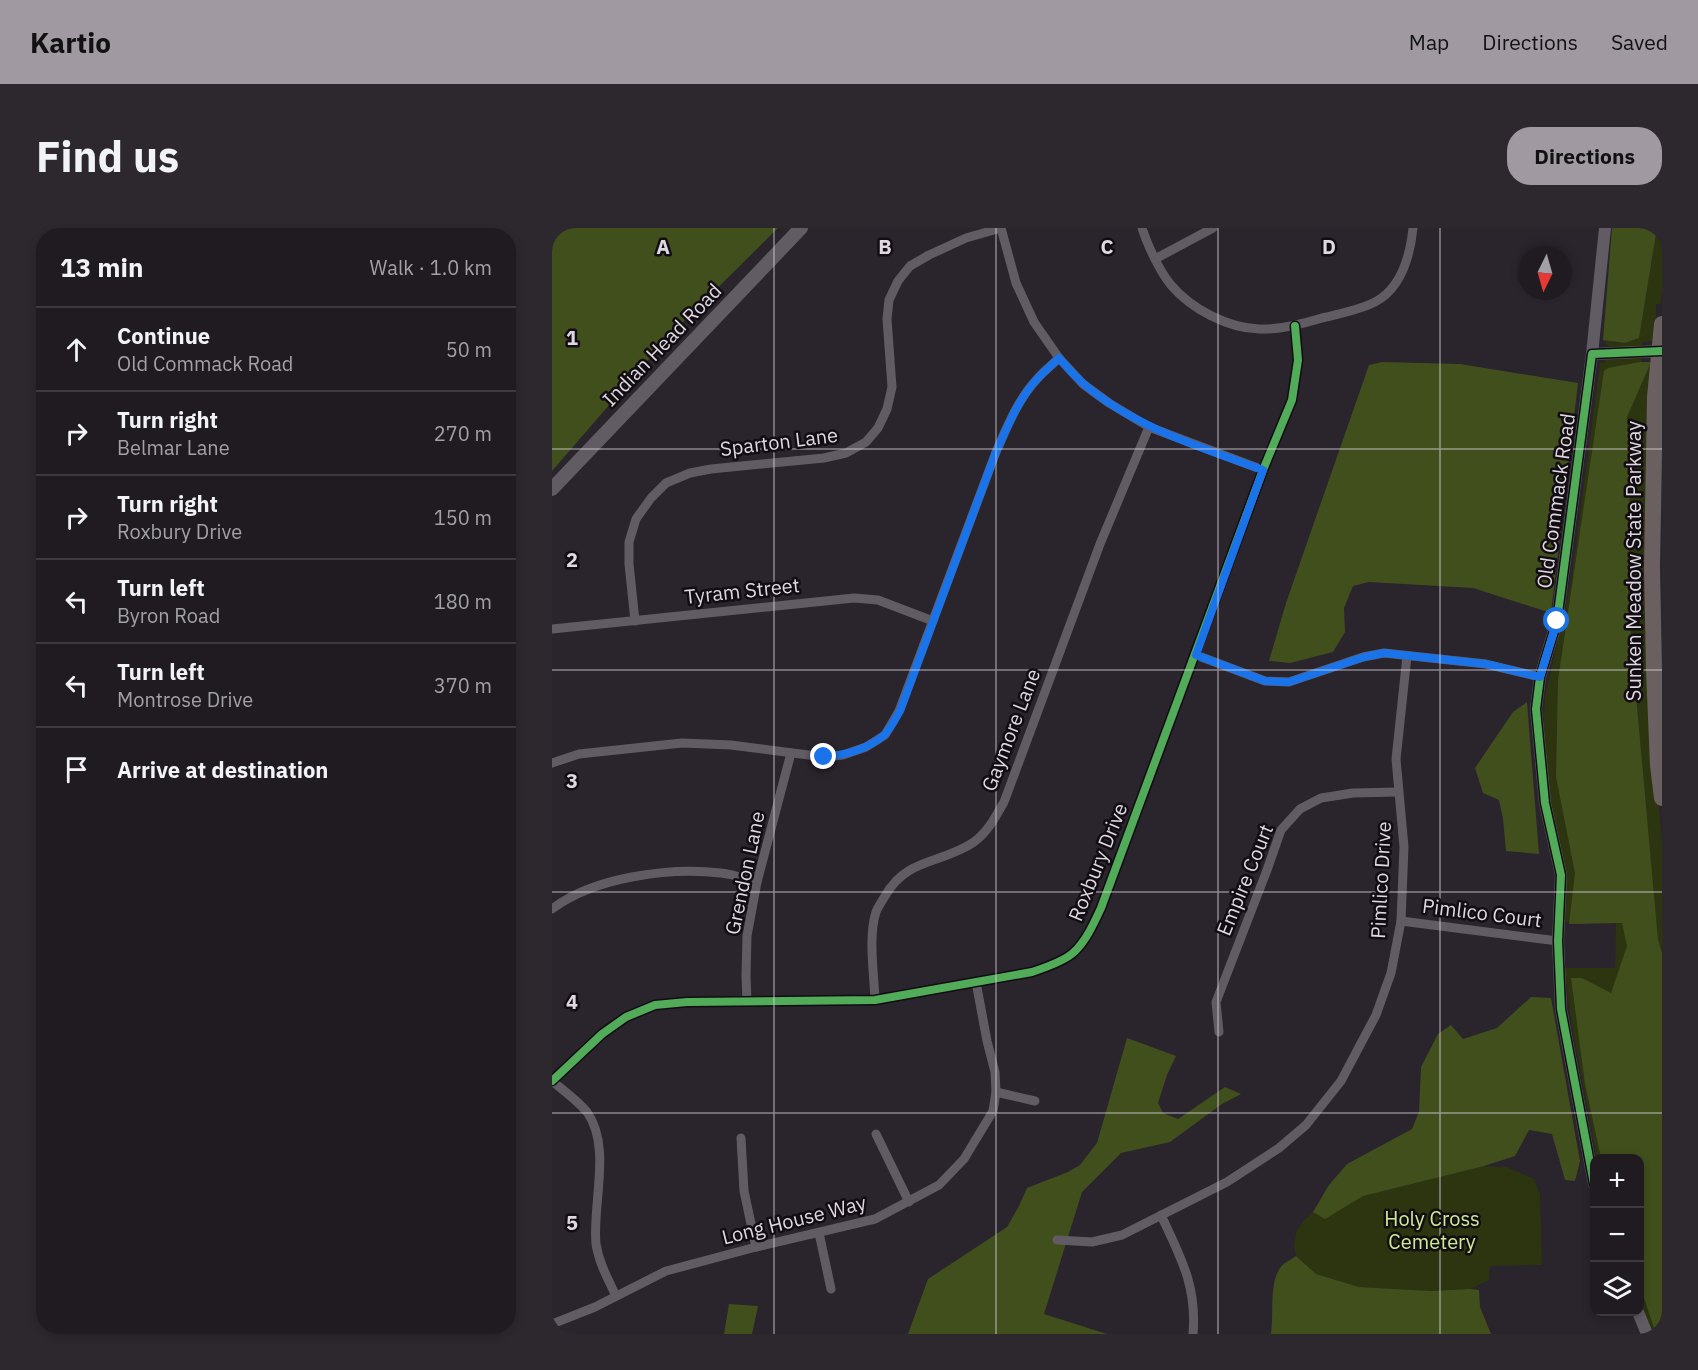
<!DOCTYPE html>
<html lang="en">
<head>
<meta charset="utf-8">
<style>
  :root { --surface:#201b21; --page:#2d282e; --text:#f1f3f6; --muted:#a2a1a5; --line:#3d393f; --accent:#a099a2 }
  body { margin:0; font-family:"IBM Plex Sans",sans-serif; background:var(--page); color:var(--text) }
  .controls { position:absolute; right:18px; bottom:18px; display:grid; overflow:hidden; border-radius:12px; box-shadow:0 3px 9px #0003 }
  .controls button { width:54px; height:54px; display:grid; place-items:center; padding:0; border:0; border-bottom:2px solid var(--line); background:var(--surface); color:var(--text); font:30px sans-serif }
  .compass { position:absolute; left:966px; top:18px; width:54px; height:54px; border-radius:50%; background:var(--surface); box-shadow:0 3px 9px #0003; rotate:185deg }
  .stop { position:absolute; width:18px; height:18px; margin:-14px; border:4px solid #1a73e8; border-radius:50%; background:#fff }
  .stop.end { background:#1a73e8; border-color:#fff; box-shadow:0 2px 6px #0008 }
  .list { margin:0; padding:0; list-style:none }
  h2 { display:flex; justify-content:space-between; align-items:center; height:78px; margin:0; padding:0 24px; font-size:26px }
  h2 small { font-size:20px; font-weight:400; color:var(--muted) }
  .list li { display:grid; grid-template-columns:39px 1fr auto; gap:18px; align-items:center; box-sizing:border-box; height:84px; padding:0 24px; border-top:2px solid var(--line) }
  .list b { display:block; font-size:22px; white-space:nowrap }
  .list p { margin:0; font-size:20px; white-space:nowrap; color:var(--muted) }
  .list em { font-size:20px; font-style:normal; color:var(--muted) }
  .icon { flex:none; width:33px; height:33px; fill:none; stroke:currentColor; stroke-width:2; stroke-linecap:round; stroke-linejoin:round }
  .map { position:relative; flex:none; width:1110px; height:1106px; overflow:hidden; border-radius:24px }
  header { display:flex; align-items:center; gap:36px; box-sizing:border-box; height:84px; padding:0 30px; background:var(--accent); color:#111 }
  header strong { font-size:28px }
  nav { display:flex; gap:33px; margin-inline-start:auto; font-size:21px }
  .intro { display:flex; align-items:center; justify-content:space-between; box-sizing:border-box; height:144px; padding:0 36px }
  h1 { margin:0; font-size:42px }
  .button { padding:15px 27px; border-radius:24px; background:var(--accent); color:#111; font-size:21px; font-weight:700 }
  main { display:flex; gap:36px; padding:0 36px }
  aside { flex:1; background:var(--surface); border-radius:24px; box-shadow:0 3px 9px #0003 }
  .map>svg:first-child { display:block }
  .green { fill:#2c350f }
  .forest { fill:#414f1d }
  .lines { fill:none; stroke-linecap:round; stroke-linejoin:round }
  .minor { stroke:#615c63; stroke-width:9 }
  .tertiary { stroke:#615c63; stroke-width:12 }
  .secondary { stroke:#615c63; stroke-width:14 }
  .motorway { stroke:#6b6061; stroke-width:16 }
  .cycleway-casing { stroke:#110d13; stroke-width:11 }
  .cycleway { stroke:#51ab58; stroke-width:8 }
  .route { stroke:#1a73e8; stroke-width:8 }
  .grid { fill:none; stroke:#dfd8e1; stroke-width:1.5; stroke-opacity:0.55 }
  .labels { text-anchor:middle; stroke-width:5; stroke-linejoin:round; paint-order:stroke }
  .street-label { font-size:20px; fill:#dfd8e1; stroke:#110d13 }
  .park-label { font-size:20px; fill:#cfec95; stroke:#110d13 }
  .grid-label { font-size:20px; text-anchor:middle; font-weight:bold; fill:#dfd8e1; stroke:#110d13; stroke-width:5; stroke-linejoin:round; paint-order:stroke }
</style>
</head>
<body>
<header>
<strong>Kartio</strong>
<nav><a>Map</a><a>Directions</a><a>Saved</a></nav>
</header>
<div class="intro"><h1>Find us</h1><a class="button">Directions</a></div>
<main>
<aside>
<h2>13 min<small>Walk · 1.0 km</small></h2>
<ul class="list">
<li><svg class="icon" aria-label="ahead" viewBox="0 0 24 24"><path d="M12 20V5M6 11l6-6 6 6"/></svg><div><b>Continue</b><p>Old Commack Road</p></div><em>50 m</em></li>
<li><svg class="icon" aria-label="right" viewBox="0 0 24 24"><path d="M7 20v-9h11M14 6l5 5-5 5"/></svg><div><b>Turn right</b><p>Belmar Lane</p></div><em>270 m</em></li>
<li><svg class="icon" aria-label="right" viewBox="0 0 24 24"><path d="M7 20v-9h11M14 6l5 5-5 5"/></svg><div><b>Turn right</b><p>Roxbury Drive</p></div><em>150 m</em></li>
<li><svg class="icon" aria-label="left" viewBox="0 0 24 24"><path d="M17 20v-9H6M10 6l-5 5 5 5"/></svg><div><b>Turn left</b><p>Byron Road</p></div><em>180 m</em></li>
<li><svg class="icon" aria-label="left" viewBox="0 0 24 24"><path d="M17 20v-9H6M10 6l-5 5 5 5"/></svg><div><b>Turn left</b><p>Montrose Drive</p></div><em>370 m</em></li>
<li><svg class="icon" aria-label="arrive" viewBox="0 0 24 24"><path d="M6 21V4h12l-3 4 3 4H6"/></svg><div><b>Arrive at destination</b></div></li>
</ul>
</aside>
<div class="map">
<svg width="1110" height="1106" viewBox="0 0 1110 1106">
  <rect width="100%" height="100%" fill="#2a242c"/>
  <!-- green -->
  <g class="green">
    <polygon points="1105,0 1110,0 1110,63 1108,76 1104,76 1104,113 1090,114 1089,119 1057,119 1051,112 1073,115 1087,110"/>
    <polygon points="1089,130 1089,134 1103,134 1100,496 1110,615 1110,1106 1097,1106 1088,1082 1088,930 1045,930 1020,798 1012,740 1063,740 1064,695 1012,694 991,509 993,468 1019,356 1048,135 1053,134 1053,131"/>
    <polygon points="922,938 954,939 982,951 988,966 990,1037 938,1038 937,1052 918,1061 878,1063 807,1059 764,1046 744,1028 742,1019 744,1004 753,991 781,968"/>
  </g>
  <!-- forest -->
  <g class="forest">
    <polygon points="0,0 226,0 117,108 0,243"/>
    <polygon points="1060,0 1105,0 1087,110 1073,115 1051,112"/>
    <polygon points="830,134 908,136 1026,155 999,385 921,360 817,354 801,358 792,380 793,404 781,424 738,435 717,433 734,375 817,137"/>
    <polygon points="1088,134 1099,134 1075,189 1078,244 1076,361 1080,423 1106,712 1110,725 1110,1106 1104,1106 1088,1058 1088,930 1049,930 1033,856 1019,750 1030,750 1059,765 1075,718 1070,695 1017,696 1023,645 1004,549 1006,452 1052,143 1056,140"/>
    <polygon points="975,474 987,626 954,623 951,591 947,572 931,565 923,540 961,484"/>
    <polygon points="979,769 999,770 1028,933 1023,953 1013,952 1000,906 977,902 963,928 932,938 811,968 773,991 761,984 777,957 795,936 860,901 867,884 869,839 886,806 899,797 911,811 945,800"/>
    <polygon points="575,810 624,828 615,847 606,875 611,885 626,891 673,859 689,866 670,876 618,914 569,925 530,964 492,1086 555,1106 356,1106 376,1051 455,999 467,978 475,960 516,944 528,937 545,915"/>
    <path d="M 744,1028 L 764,1046 L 807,1059 L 878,1063 L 918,1061 L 927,1062 L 928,1079 L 939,1106 L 719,1106 C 722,1086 717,1056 728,1040 C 731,1035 739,1032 744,1028 Z"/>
    <polygon points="177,1076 206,1078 200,1106 172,1106"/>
  </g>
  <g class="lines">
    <!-- minor -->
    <g class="minor">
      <polyline points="449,0 464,55 482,94 507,130 531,156 557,175 597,199 711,242"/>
      <path d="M 590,0 C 595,16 608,44 619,57 C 639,81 676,100 707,101 C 728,102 750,96 770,90 C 787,86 807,82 823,74 C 850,60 858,28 861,0"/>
      <polyline points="603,31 661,0"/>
      <polyline points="83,393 77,336 77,314 84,291 99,270 114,255 138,245 159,241 272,230 294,225 314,214 326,200 335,181 340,159 335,91 337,72 346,53 358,38 377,27 414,10 449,0"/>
      <polyline points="0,401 302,370 326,372 381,393"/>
      <polyline points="644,427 713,453 737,454 811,429 832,425 934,436 988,449"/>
      <path d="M 0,535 L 27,526 L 130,515 L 179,517 L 272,529 L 291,527 L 314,519 L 333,507 L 347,483 L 444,224 C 456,197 466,171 486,150 C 492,143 500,137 507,130"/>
      <path d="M 0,681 C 42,649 118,639 169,645 C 181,646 194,651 205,654"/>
      <polyline points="849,693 1006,713"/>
      <path d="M 323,772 C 322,745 316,709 324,684 C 326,679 330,673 333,668 C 355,629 390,636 422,614 C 436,604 444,588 452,574 L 548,316 L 597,199"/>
      <polyline points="195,774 194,748 195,708 205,654 239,525"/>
      <polyline points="667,804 664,774 715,642 729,602 748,581 769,570 801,565 846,564"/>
      <path d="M 0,853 L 50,806 L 74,789 L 103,777 L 135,774 L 323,772 L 480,744 C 492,740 513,733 522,724 C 534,713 542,695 549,680 L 711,242 L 740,172 L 746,132 L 743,98"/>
      <path d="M 0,853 C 12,863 25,872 35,884 C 60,919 40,976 44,1016 C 47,1035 56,1051 64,1068"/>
      <polyline points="444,864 483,873"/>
      <polyline points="324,906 357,974"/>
      <polyline points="189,910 192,963 204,1019"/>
      <path d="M 609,987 C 629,1030 645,1058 641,1106"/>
      <polyline points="267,1005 279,1061"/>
      <polyline points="505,1012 540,1014 570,1007 675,954 727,920 754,897 789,853 824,787 839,745 849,693 852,619 844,531 855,428"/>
      <polyline points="0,1096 43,1079 114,1043 204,1019 323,991 387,957 412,931 441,883 444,864 443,844 435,813 424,754"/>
    </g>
    <!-- tertiary -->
    <g class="tertiary">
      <polyline points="1040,126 1110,123"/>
      <polyline points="1042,956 1009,781 1006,713 1009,647 993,575 984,481 988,449 1005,393 1040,126 1053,0"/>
      <polyline points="1086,1084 1095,1106"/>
    </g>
    <!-- secondary -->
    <polyline class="secondary" points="0,261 249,0"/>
    <!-- motorway -->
    <polyline class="motorway" points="1110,96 1103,169 1100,339 1102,442 1106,537 1110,570"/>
    <!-- cycleway casing -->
    <g class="cycleway-casing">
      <g id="cycleway">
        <path d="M 0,853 L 50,806 L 74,789 L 103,777 L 135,774 L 323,772 L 480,744 C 492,740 513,733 522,724 C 534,713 542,695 549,680 L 711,242 L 740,172 L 746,132 L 743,98"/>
        <polyline points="1042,956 1009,781 1006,713 1009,647 993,575 984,481 988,449 1005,393 1040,126 1110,123"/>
      </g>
    </g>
    <!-- cycleway -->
    <use href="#cycleway" class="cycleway"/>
  </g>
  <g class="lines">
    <!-- route -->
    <path class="route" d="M 272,529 C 293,527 314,522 331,508 C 338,502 343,491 348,483 L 444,224 C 456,198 466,171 486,150 C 492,143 500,137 507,130 C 515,139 523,149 533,157 C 584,200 649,219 711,242 L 644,427 L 713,453 L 737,454 L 812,429 L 832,425 L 934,436 L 988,449 L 1005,393"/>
  </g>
  <!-- grid -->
  <path class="grid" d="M 222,0 L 222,1106M 444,0 L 444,1106M 666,0 L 666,1106M 888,0 L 888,1106M 0,221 L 1110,221M 0,442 L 1110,442M 0,664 L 1110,664M 0,885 L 1110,885"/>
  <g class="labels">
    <!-- street labels -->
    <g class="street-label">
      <text transform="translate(110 117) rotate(-46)" y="7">Indian Head Road</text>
      <text transform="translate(227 214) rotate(-7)" y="7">Sparton Lane</text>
      <text transform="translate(1004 273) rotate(-82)" y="7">Old Commack Road</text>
      <text transform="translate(1082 333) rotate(-90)" y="7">Sunken Meadow State Parkway</text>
      <text transform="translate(190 363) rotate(-6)" y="7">Tyram Street</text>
      <text transform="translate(459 502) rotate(-69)" y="7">Gaymore Lane</text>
      <text transform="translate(546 634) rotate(-68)" y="7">Roxbury Drive</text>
      <text transform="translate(193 645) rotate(-78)" y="7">Grendon Lane</text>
      <text transform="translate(693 652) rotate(-68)" y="7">Empire Court</text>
      <text transform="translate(829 652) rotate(-87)" y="7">Pimlico Drive</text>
      <text transform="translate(930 685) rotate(7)" y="7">Pimlico Court</text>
      <text transform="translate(242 992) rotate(-14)" y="7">Long House Way</text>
    </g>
    <!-- park labels -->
    <g class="park-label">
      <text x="880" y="998">Holy Cross<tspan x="880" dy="23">Cemetery</tspan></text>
    </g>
  </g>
  <g class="grid-label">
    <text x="111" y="26">A</text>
    <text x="333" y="26">B</text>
    <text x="555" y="26">C</text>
    <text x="777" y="26">D</text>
    <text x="20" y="117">1</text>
    <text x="20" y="339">2</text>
    <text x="20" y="560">3</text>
    <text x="20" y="781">4</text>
    <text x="20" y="1002">5</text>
  </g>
</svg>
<div class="controls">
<button>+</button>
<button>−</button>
<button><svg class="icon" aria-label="layers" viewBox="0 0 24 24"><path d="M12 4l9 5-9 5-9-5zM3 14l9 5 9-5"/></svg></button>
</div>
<svg class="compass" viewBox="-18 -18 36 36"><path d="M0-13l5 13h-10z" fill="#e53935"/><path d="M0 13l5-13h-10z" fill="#a2a1a5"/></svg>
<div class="stop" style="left:1005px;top:393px"></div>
<div class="stop end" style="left:272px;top:529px"></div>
</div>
</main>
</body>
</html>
